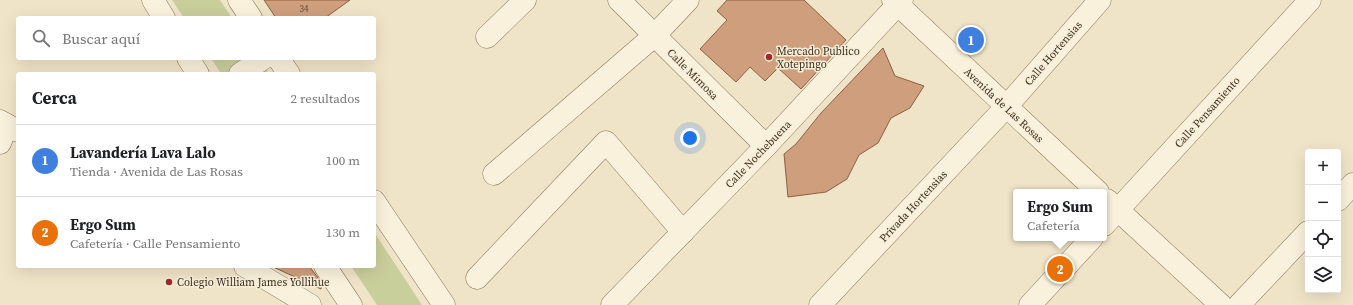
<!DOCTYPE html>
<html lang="es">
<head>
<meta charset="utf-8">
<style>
  :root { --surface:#fff; --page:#f6f6f6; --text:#202124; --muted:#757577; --line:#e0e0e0; --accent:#9e2a2b }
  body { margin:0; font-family:"Source Serif 4",serif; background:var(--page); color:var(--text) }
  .controls { position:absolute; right:12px; bottom:12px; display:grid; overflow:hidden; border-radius:4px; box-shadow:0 4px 16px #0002 }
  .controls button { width:36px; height:36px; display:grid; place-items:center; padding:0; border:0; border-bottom:1px solid var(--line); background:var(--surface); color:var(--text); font:20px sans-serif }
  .you { position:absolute; left:690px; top:138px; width:14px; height:14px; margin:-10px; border:3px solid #fff; border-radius:50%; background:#1a73e8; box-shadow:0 0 0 6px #1a73e833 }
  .badge { display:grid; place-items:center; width:26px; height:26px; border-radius:50%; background:var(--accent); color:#fff; font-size:13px; font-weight:700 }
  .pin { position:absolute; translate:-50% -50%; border:2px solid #fff; box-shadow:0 1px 4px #0006 }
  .popup { position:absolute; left:1013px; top:189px; width:94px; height:52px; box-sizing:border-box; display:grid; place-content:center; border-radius:4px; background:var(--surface); filter:drop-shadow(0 1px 3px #0005); font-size:13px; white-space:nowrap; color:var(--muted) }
  .popup b { font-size:15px; color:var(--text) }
  .popup::after { content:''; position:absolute; left:50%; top:100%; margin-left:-8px; border:8px solid transparent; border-top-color:var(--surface) }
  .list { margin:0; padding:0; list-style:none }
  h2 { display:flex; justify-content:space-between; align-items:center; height:52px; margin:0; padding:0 16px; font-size:17px }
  h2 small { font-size:13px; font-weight:400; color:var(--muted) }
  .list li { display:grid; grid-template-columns:26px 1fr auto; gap:12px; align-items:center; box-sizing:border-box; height:72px; padding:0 16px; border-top:1px solid var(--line) }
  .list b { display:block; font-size:15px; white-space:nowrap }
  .list p { margin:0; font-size:13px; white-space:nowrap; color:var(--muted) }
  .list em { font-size:13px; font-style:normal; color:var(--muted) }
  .icon { flex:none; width:22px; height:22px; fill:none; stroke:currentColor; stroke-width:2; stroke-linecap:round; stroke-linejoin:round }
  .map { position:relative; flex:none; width:1353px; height:305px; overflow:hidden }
  .search { position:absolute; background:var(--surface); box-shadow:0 4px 16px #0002; left:16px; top:16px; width:360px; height:44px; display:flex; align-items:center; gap:10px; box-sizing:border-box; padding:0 14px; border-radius:4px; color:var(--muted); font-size:15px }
  .panel { position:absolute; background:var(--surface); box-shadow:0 4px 16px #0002; left:16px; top:72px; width:360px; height:196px; border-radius:4px }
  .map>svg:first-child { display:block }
  .green { fill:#c9cf9b }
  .building { fill:#cf9f7d; stroke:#8d5f41 }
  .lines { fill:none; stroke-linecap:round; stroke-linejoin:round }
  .minor-casing { stroke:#8d765c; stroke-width:23 }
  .minor { stroke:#faf1dc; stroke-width:22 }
  .poi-dot { fill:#9e2a2b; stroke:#f7eed8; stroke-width:1.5 }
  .labels { text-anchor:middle; stroke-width:3; stroke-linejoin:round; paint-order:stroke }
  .number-label { font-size:9px; fill:#624a37 }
  .poi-label { font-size:11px; fill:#3d2e20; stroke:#f7eed8; text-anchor:start }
  .street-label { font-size:11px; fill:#3d2e20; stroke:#f7eed8 }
</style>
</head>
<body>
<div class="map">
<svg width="1353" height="305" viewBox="0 0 1353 305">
  <rect width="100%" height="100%" fill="#f0e4c8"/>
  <!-- green -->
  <g class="green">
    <polygon points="172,0 220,0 232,18 184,18"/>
    <polygon points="211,58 259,58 269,74 221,74"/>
    <polygon points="374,232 422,305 377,305 351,266 374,266"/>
  </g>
  <!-- building -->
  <g class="building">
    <polygon points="264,0 350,0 325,18 276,18"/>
    <polygon points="727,0 804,0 846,40 801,89 778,68 765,81 750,67 736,82 700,49 727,20 717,11"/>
    <polygon points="883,48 895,76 924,86 910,108 891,118 878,143 859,155 847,179 826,192 788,197 784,154 796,144 821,113"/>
    <polygon points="271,266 309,266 322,283 321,289"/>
  </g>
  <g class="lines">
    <!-- minor casing -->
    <g class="minor-casing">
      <g id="minor">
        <polyline points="153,0 164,18"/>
        <polyline points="239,0 251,18"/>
        <polyline points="619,0 766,146"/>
        <polyline points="893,0 1098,192"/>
        <polyline points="487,37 525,0"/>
        <polyline points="188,58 198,74"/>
        <polyline points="278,58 289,74"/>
        <polyline points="240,74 264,58"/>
        <polyline points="0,121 18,131"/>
        <polyline points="0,143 7,125"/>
        <polyline points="494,174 654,36 688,0"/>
        <polyline points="1107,200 1221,305"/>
        <polyline points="1338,200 1353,184"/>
        <polyline points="374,201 444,305"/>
        <polyline points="1104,225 1310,0"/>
        <polyline points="245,266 310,305"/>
        <polyline points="325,266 351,305"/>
        <polyline points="477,278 606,142 683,232"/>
        <polyline points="612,305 766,146 902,0"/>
        <polyline points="820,305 1006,107 1100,0"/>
        <polyline points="1030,305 1092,238"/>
        <polyline points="1239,305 1308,232"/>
      </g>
    </g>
    <!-- minor -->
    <use href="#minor" class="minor"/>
  </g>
  <!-- markers -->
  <g class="poi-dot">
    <circle cx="769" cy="57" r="4"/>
    <circle cx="169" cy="282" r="4"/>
  </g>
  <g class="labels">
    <!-- number labels -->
    <g class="number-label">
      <text x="304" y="12">34</text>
    </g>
    <!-- poi labels -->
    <g class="poi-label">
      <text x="777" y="55">Mercado Publico<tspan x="777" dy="13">Xotepingo</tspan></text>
      <text x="177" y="286">Colegio William James Yollihue</text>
    </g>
    <!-- street labels -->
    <g class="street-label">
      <text transform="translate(1053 53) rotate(-49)" y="4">Calle Hortensias</text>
      <text transform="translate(693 74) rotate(45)" y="4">Calle Mimosa</text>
      <text transform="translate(1004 105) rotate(43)" y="4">Avenida de Las Rosas</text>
      <text transform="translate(1207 112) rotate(-48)" y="4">Calle Pensamiento</text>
      <text transform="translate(758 154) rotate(-46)" y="4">Calle Nochebuena</text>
      <text transform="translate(913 206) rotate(-47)" y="4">Privada Hortensias</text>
    </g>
  </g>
</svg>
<div class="controls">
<button>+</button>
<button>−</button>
<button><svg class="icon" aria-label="locate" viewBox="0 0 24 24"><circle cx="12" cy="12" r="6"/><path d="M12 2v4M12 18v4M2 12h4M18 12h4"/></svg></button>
<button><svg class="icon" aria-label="layers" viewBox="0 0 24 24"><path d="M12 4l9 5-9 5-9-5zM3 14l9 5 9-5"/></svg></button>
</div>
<div class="you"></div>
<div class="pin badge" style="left:971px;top:40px;background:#3f7fe0">1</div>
<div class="pin badge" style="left:1060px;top:269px;background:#e8710a">2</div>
<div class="popup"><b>Ergo Sum</b>Cafetería</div>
<div class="search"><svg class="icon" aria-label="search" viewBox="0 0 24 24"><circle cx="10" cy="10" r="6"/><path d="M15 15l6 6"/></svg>Buscar aquí</div>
<section class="panel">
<h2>Cerca<small>2 resultados</small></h2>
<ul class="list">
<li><span class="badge" style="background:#3f7fe0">1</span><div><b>Lavandería Lava Lalo</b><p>Tienda · Avenida de Las Rosas</p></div><em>100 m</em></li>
<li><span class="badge" style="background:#e8710a">2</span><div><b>Ergo Sum</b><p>Cafetería · Calle Pensamiento</p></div><em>130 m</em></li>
</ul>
</section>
</div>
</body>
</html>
